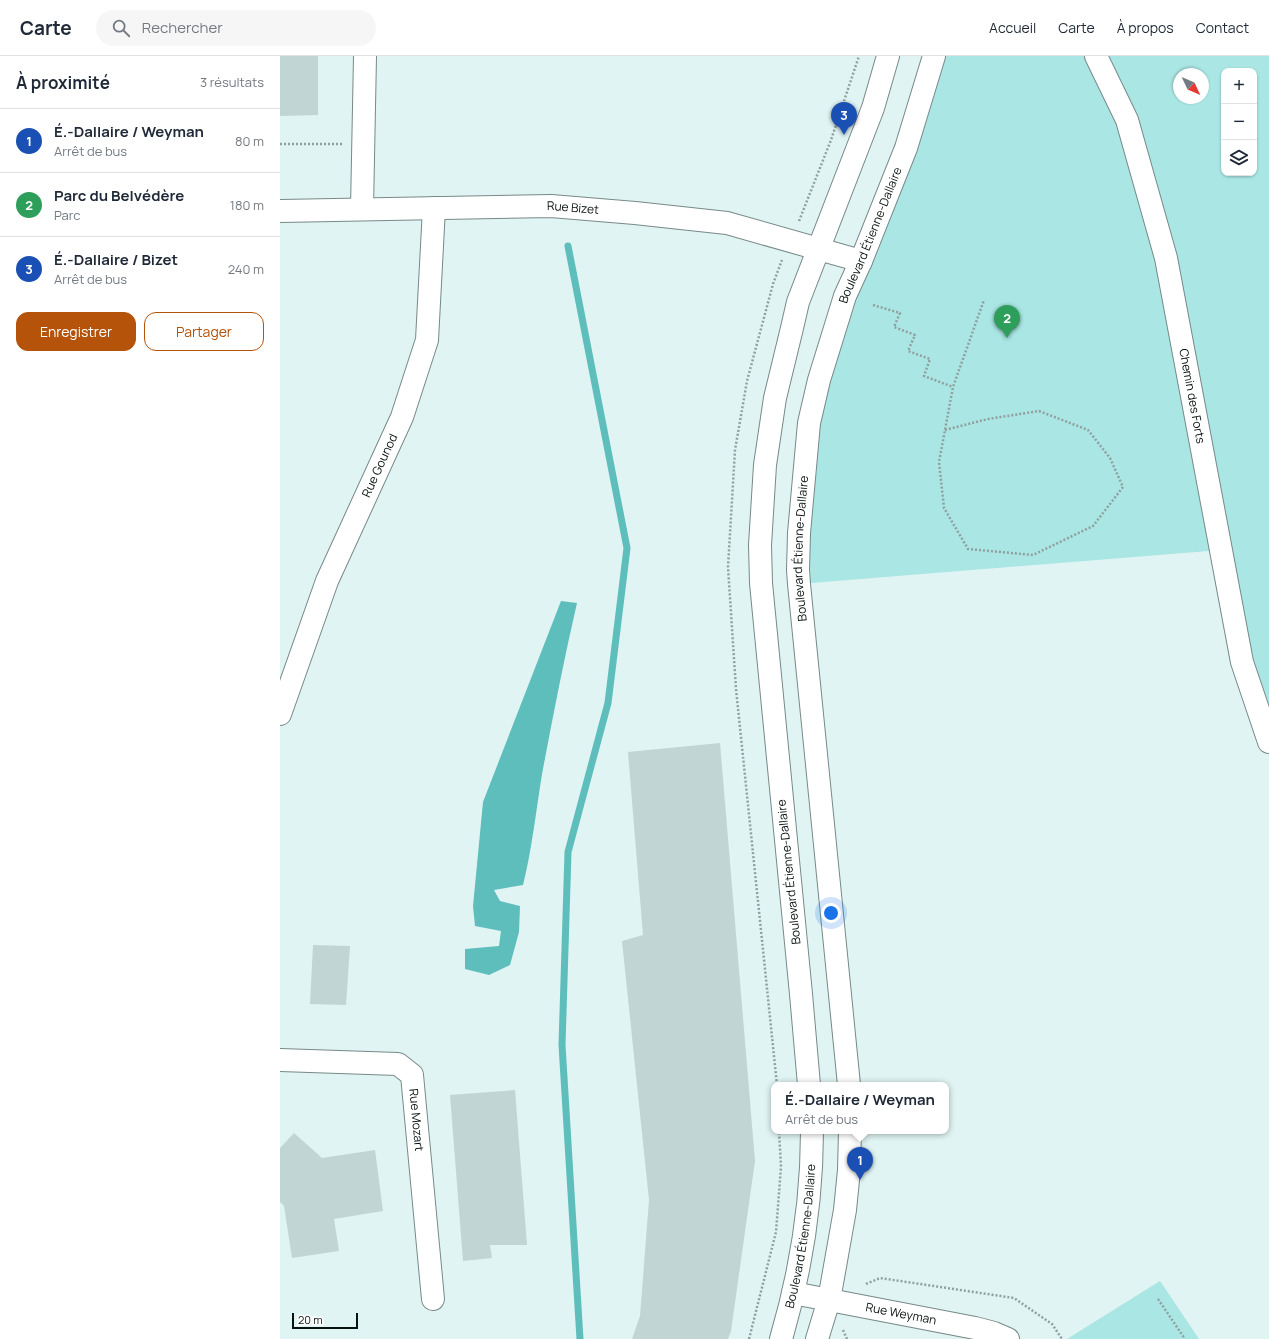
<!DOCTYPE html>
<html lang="fr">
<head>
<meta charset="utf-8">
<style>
  :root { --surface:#fff; --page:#f6f6f7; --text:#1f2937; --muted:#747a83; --line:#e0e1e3; --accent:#b45309 }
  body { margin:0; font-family:Manrope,sans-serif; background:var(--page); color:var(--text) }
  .controls { position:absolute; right:12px; top:12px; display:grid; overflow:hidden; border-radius:8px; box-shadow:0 1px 3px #0004 }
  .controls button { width:36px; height:36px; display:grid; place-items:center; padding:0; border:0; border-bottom:1px solid var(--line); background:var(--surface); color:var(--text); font:20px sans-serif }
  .compass { position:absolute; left:893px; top:12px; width:36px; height:36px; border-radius:50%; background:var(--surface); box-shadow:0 1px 3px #0004; rotate:134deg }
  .scale { position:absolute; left:12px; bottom:10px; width:66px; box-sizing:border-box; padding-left:4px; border:2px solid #0a1111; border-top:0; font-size:11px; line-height:14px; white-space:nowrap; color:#0a1111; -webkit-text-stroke:3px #fff; paint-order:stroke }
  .you { position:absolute; left:551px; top:857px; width:14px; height:14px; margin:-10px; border:3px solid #fff; border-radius:50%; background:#1a73e8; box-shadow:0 0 0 6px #1a73e833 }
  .badge { display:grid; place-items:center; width:26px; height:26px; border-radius:50%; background:var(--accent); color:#fff; font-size:13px; font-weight:700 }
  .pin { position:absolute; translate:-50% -33px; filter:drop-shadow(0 1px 2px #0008) }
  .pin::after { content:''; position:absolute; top:21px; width:14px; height:12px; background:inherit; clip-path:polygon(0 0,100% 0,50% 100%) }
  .popup { position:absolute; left:491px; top:1026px; width:178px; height:52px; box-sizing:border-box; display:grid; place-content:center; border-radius:8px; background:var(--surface); filter:drop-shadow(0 1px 3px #0005); font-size:13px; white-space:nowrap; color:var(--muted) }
  .popup b { font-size:15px; color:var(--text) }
  .popup::after { content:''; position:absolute; left:50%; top:100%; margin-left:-8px; border:8px solid transparent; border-top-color:var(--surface) }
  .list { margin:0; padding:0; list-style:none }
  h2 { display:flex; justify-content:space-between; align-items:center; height:52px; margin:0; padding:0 16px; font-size:17px }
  h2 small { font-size:13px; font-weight:400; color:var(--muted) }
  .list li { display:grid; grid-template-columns:26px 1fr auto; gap:12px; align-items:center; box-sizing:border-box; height:64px; padding:0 16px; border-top:1px solid var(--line) }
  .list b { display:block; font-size:15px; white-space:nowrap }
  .list p { margin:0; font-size:13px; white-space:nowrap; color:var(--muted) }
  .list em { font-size:13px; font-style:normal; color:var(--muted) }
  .actions { display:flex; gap:8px; padding:12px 16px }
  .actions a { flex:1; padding:9px 0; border:1px solid var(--accent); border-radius:12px; text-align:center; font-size:14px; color:var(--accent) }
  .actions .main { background:var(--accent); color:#fff }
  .icon { flex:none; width:22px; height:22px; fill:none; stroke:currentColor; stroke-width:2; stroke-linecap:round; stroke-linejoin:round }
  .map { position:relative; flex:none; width:989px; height:1283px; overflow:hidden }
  header { display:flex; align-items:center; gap:24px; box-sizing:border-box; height:56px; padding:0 20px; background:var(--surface); border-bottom:1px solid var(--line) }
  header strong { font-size:19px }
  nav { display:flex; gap:22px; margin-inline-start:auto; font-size:14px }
  .search { width:280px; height:36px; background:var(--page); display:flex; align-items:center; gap:10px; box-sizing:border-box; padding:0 14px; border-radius:22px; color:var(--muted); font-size:15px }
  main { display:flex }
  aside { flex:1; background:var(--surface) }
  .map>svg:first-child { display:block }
  .green { fill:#a9e6e4; fill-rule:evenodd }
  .water { fill:#5dbebc }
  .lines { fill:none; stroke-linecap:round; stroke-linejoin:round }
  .stream { stroke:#5dbebc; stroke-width:7 }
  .building { fill:#c1d5d4 }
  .minor-casing { stroke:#778988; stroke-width:24 }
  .path { stroke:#90a09f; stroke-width:2.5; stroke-dasharray:2 2; stroke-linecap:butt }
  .minor { stroke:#fff; stroke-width:22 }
  .labels { text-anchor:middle; stroke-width:4; stroke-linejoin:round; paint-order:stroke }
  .street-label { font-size:12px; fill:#0a1111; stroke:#fff }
</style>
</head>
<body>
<header>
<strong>Carte</strong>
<div class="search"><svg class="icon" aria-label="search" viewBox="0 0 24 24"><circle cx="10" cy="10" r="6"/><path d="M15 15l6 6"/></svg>Rechercher</div>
<nav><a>Accueil</a><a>Carte</a><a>À propos</a><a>Contact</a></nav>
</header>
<main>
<aside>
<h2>À proximité<small>3 résultats</small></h2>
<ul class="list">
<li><span class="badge" style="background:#1a4fb4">1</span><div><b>É.-Dallaire / Weyman</b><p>Arrêt de bus</p></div><em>80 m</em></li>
<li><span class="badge" style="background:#2e9e5b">2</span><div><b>Parc du Belvédère</b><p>Parc</p></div><em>180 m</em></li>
<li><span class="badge" style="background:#1a4fb4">3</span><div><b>É.-Dallaire / Bizet</b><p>Arrêt de bus</p></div><em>240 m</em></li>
</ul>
<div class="actions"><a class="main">Enregistrer</a><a>Partager</a></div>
</aside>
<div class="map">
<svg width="989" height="1283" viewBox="0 0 989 1283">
  <rect width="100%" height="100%" fill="#e0f4f3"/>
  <!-- green -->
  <g class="green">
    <path d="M 654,0 L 989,0 L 989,672 L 941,494 L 519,528 L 529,367 ZM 944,15 L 974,15 L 974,117 L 944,117 ZM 899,18 L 923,18 L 923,42 L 899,42 Z"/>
    <polygon points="880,1225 919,1283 787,1283"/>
  </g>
  <!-- water -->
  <path class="water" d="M 281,545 L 297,547 C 284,603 273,660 262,718 C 256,755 252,793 243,829 L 214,834 L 220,845 L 240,850 L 239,876 L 230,909 L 209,919 L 185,913 L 185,893 L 219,890 L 221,875 L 195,870 L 193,850 L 203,746 Z"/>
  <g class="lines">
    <!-- stream -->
    <polyline class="stream" points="288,190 347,492 328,647 288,796 282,989 300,1283"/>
  </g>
  <!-- building -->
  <g class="building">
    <polygon points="0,0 38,0 38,59 0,60"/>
    <polygon points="440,687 475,1105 451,1275 448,1283 352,1283 360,1260 369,1144 342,885 363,879 348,696"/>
    <polygon points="33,889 70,890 66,949 30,948"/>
    <polygon points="235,1034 247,1189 210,1189 212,1202 183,1205 170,1039"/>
    <polygon points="14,1077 42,1102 95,1094 103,1155 54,1163 59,1195 12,1202 4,1150 0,1146 0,1092"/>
  </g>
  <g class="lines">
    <!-- minor casing -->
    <g class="minor-casing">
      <g id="minor">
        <path id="s1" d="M 816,0 L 847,64 L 886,202 L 962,606 L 989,686"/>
        <polyline points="82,153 85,0"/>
        <path id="s2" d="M 0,155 L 271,150 L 355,157 L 447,167 L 581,205"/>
        <path id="s3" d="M 0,658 L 47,525 L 122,361 L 147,284 L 154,152"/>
        <path id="s4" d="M 0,1004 L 118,1008 L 132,1019 L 153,1243"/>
        <polyline points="529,1029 521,938 481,527 480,489 485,409 495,342 512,272 518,246 593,52 608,0"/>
        <path id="s5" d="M 569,1029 L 519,528 L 518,514 L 519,477 L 529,367 L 539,324 L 565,240 L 581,205 L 626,92 L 654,0"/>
        <path id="s6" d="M 513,1237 L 695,1272 L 714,1277 L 728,1283"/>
        <path id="s7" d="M 501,1283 C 521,1215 532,1146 532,1075"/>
        <polyline points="537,1283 549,1244 565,1154 569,1114 570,1075"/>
      </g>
    </g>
    <!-- path -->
    <g class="path">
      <polyline points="0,88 62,88"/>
      <polyline points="519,165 551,84 579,0"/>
      <polyline points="593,249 620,257 614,271 635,279 628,295 650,303 644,320 673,331"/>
      <polyline points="665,374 708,363 759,355 808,374 830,402 843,431 813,470 753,499 688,493 664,452 659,406 673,331 704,244"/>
      <polyline points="497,1029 456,633 448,511 455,394 467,325 493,228 502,204"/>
      <polyline points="586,1228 600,1222 734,1242 772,1268 782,1283"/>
      <polyline points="878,1243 905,1283"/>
      <polyline points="563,1274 567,1283"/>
      <polyline points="469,1283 496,1176 501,1111 499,1075"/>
    </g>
    <!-- minor -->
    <use href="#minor" class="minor"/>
  </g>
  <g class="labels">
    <!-- street labels -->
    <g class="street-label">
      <text dy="4" stroke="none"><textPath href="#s2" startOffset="293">Rue Bizet</textPath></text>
      <text dy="4" stroke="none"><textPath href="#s5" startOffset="863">Boulevard Étienne-Dallaire</textPath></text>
      <text dy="4" stroke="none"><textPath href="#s1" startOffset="355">Chemin des Forts</textPath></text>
      <text dy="4" stroke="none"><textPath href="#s3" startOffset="268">Rue Gounod</textPath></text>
      <text dy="4" stroke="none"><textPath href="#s5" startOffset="539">Boulevard Étienne-Dallaire</textPath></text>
      <text transform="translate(509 816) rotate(-96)" y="4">Boulevard Étienne-Dallaire</text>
      <text dy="4" stroke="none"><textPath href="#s4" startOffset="181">Rue Mozart</textPath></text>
      <text dy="4" stroke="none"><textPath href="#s7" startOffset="105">Boulevard Étienne-Dallaire</textPath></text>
      <text dy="4" stroke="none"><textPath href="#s6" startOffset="110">Rue Weyman</textPath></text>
    </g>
  </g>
</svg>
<div class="controls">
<button>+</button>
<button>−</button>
<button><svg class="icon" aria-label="layers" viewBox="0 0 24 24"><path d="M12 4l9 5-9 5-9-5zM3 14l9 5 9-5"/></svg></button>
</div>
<svg class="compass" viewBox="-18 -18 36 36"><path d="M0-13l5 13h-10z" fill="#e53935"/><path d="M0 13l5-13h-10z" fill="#747a83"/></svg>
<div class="scale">20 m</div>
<div class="you"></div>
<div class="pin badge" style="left:580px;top:1124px;background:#1a4fb4">1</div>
<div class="popup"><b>É.-Dallaire / Weyman</b>Arrêt de bus</div>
<div class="pin badge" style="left:727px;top:282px;background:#2e9e5b">2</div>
<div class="pin badge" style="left:564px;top:79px;background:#1a4fb4">3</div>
</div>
</main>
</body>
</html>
